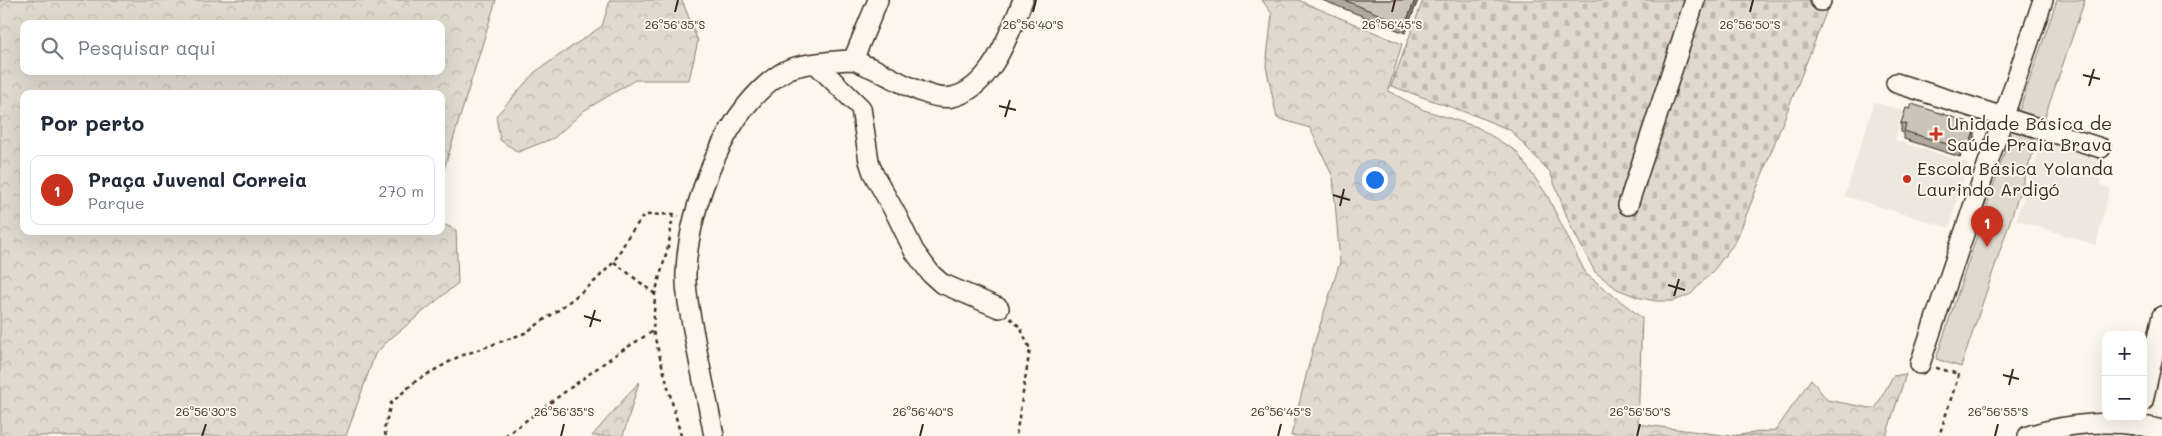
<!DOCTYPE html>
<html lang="pt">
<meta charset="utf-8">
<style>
:root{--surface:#fff;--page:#f6f6f7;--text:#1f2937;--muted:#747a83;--line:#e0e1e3;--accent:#c8321e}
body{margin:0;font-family:Mali,sans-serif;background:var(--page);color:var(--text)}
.controls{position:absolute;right:15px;bottom:15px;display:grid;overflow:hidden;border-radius:10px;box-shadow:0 5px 20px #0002}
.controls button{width:45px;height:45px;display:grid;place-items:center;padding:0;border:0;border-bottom:1px solid var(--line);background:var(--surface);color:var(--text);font:25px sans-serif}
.you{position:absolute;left:1374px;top:179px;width:18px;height:18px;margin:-12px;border:4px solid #fff;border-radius:50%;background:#1a73e8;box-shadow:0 0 0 8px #1a73e833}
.badge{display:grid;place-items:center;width:32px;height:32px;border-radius:50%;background:var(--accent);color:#fff;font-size:16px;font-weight:700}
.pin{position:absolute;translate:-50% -41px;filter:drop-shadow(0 1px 2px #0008)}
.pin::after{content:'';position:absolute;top:26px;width:18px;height:15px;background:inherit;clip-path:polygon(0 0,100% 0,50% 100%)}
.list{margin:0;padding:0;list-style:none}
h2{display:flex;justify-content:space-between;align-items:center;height:65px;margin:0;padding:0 20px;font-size:21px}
h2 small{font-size:16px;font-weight:400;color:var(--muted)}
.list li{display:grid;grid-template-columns:32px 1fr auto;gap:15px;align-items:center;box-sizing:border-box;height:70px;margin:0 10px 10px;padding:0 10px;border:1px solid var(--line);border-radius:10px}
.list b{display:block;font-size:19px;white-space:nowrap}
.list p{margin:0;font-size:16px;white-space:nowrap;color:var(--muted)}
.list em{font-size:16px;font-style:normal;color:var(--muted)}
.icon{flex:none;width:28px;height:28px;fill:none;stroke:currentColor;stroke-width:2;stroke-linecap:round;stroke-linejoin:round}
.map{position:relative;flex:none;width:2162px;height:436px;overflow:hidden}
.search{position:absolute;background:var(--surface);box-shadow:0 5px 20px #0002;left:20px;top:20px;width:425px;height:55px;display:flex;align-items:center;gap:12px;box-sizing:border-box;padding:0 18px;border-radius:10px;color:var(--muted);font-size:19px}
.panel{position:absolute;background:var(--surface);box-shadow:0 5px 20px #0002;left:20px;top:90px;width:425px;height:145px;border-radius:10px}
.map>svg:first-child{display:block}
.built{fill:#ede8dd}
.forest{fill:url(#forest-crowns);stroke:#8d8276;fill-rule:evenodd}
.cemetery{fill:url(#cemetery-stones);stroke:#8d8276}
.green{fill:#dfd9ce;stroke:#8d8276}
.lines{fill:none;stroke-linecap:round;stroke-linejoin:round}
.minor-casing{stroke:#3b2a1e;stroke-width:22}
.path{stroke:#3b2a1e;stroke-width:2.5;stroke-dasharray:4 4;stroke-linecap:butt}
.minor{stroke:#fbf7ec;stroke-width:19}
.wall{fill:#afa99f;stroke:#3b2a1e}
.shaded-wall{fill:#8f8982;stroke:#3b2a1e}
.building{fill:#ccc4b9;stroke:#3b2a1e}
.ticks{fill:none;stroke:#3b2a1e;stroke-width:2}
.poi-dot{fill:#c8321e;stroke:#fbf7ec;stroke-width:2}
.labels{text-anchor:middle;stroke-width:4;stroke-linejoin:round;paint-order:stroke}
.poi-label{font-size:18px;fill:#3b2a1e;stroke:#fbf7ec;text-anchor:start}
.ticks-label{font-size:12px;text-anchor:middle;fill:#3b2a1e;stroke:#fbf7ec;stroke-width:4;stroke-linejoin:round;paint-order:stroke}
</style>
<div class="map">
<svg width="2162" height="436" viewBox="0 0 2162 436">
<defs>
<pattern id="forest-crowns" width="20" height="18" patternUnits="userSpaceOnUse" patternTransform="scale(1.25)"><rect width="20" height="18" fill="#dfd9ce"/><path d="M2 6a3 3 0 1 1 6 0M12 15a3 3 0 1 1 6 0" fill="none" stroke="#c0bab0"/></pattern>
<pattern id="cemetery-stones" width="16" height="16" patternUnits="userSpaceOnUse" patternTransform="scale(1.25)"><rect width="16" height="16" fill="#dfd9ce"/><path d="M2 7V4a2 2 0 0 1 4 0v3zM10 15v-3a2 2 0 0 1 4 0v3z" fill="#c0bab0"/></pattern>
</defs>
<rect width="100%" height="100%" fill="#fbf7ec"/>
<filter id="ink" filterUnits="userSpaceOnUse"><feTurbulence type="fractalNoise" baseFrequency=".02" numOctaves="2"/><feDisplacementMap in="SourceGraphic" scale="10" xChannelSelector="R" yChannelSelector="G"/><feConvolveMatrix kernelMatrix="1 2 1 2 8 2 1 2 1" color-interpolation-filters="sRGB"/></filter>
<g filter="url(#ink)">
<g class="built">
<polygon points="1874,102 1903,111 1895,140 1968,163 1949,228 1845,196"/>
<polygon points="2042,143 2098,156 2101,185 2110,188 2096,245 2016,220"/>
</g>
<g class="forest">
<path d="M0,0H496L441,179V94H24V231H441V223L456,230L458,283L390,339L375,354L346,436H0ZM24,24H441V71H24Z"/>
<polygon points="610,0 682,0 698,41 689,80 635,80 585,110 554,138 518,152 500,140 496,116 535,72 602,26"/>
<polygon points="1262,0 1298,0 1402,44 1388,91 1424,110 1477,127 1516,151 1547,195 1586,274 1642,318 1638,424 1730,436 1291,436 1314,344 1340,262 1333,177 1310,128 1277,118 1266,66 1272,14"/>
<polygon points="1906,374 1886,436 1731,436 1776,430 1811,379 1827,400 1875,409 1893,376"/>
<polygon points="639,382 623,436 592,436"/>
</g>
<polygon class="cemetery" points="1423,0 1831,0 1736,241 1713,271 1691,294 1674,301 1656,301 1637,297 1617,289 1595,272 1570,225 1550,172 1510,130 1476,116 1391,86"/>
<g class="green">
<polygon points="2057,0 2085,0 2044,119 2019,111"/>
<polygon points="2013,127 2039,135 1961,367 1936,359"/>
</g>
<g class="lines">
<defs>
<g id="minor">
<polyline points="1820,0 1821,1"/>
<polyline points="853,60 878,0"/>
<polyline points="816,64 861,108 869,161 873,173 897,216 914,251 931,274 941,283 999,308"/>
<polyline points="1896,83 2101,148"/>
<polyline points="1628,205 1695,0"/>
<polyline points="1920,364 2043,0"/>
<polyline points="2143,401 2162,316"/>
<path d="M714,436C708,404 701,372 695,340C691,317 685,295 686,272C688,207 727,102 787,70C801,63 834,61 851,60C857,60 865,66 872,68C892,77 931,102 952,97C991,89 1010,32 1023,0"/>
<path d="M2028,436C2071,422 2118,419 2162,430"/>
</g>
</defs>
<use href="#minor" class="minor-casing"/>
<g class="path">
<polyline points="673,214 669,243 655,294 653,331 681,436"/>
<polyline points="614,262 655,294"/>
<polyline points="1010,318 1020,327 1030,349 1016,436"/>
<polyline points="1936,368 1959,374 1939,436"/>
<polyline points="386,436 384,430 391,403 417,380 458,357 525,333 557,311 593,283 614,262 628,237 644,215 673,214 679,216"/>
<polyline points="505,436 615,355 653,331"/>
</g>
<use href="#minor" class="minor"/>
</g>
<g class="wall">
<polygon points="1322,0 1418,0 1405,33"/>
<polygon points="1901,123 1968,127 1975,138 1970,153 1962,151 1960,157 1904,139 1904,133 1901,132"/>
</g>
<g class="shaded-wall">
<polygon points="1415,0 1418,0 1405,33 1405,25"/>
<polygon points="1975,129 1975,138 1970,153 1970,144"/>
<polygon points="1962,142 1962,151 1960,157 1960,148"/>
</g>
<g class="building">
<polygon points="1344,0 1415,0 1405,25"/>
<polygon points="1912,104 1968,122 1967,126 1975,129 1970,144 1962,142 1960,148 1904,131 1906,124 1901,123 1906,108 1910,109"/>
</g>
</g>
<path class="ticks" d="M675,12L678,0M1033,12L1036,0M1392,12L1395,0M1750,12L1753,0M2083,75L2100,79M2089,86L2094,69M999,106L1016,110M1005,117L1010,100M1333,195L1350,200M1340,206L1344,189M1668,285L1685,290M1674,296L1679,279M584,316L601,321M590,327L595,310M2003,375L2019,379M2009,385L2013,369M202,436L206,424M561,436L564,424M920,436L923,424M1278,436L1281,424M1637,436L1640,424M1995,436L1998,424"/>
<g class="poi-dot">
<path d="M1933.5 126.5h5v5h5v5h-5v5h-5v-5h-5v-5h5z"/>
<circle cx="1907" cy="179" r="5"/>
</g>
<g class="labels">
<g class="poi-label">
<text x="1947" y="130">Unidade Básica de<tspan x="1947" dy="21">Saúde Praia Brava</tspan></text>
<text x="1917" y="175">Escola Básica Yolanda<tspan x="1917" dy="21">Laurindo Ardigó</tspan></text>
</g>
</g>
<g class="ticks-label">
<text x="675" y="29">26°56'35"S</text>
<text x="1033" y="29">26°56'40"S</text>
<text x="1392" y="29">26°56'45"S</text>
<text x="1750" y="29">26°56'50"S</text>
<text x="206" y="416">26°56'30"S</text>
<text x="564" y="416">26°56'35"S</text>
<text x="923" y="416">26°56'40"S</text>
<text x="1281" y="416">26°56'45"S</text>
<text x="1640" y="416">26°56'50"S</text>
<text x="1998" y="416">26°56'55"S</text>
</g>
</svg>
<div class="controls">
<button>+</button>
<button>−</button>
</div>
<div class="you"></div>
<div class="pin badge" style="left:1987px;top:247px">1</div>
<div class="search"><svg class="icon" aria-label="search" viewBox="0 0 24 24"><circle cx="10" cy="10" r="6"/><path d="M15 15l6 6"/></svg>Pesquisar aqui</div>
<section class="panel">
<h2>Por perto<small></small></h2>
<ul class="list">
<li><span class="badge">1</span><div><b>Praça Juvenal Correia</b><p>Parque</p></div><em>270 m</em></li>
</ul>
</section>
</div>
